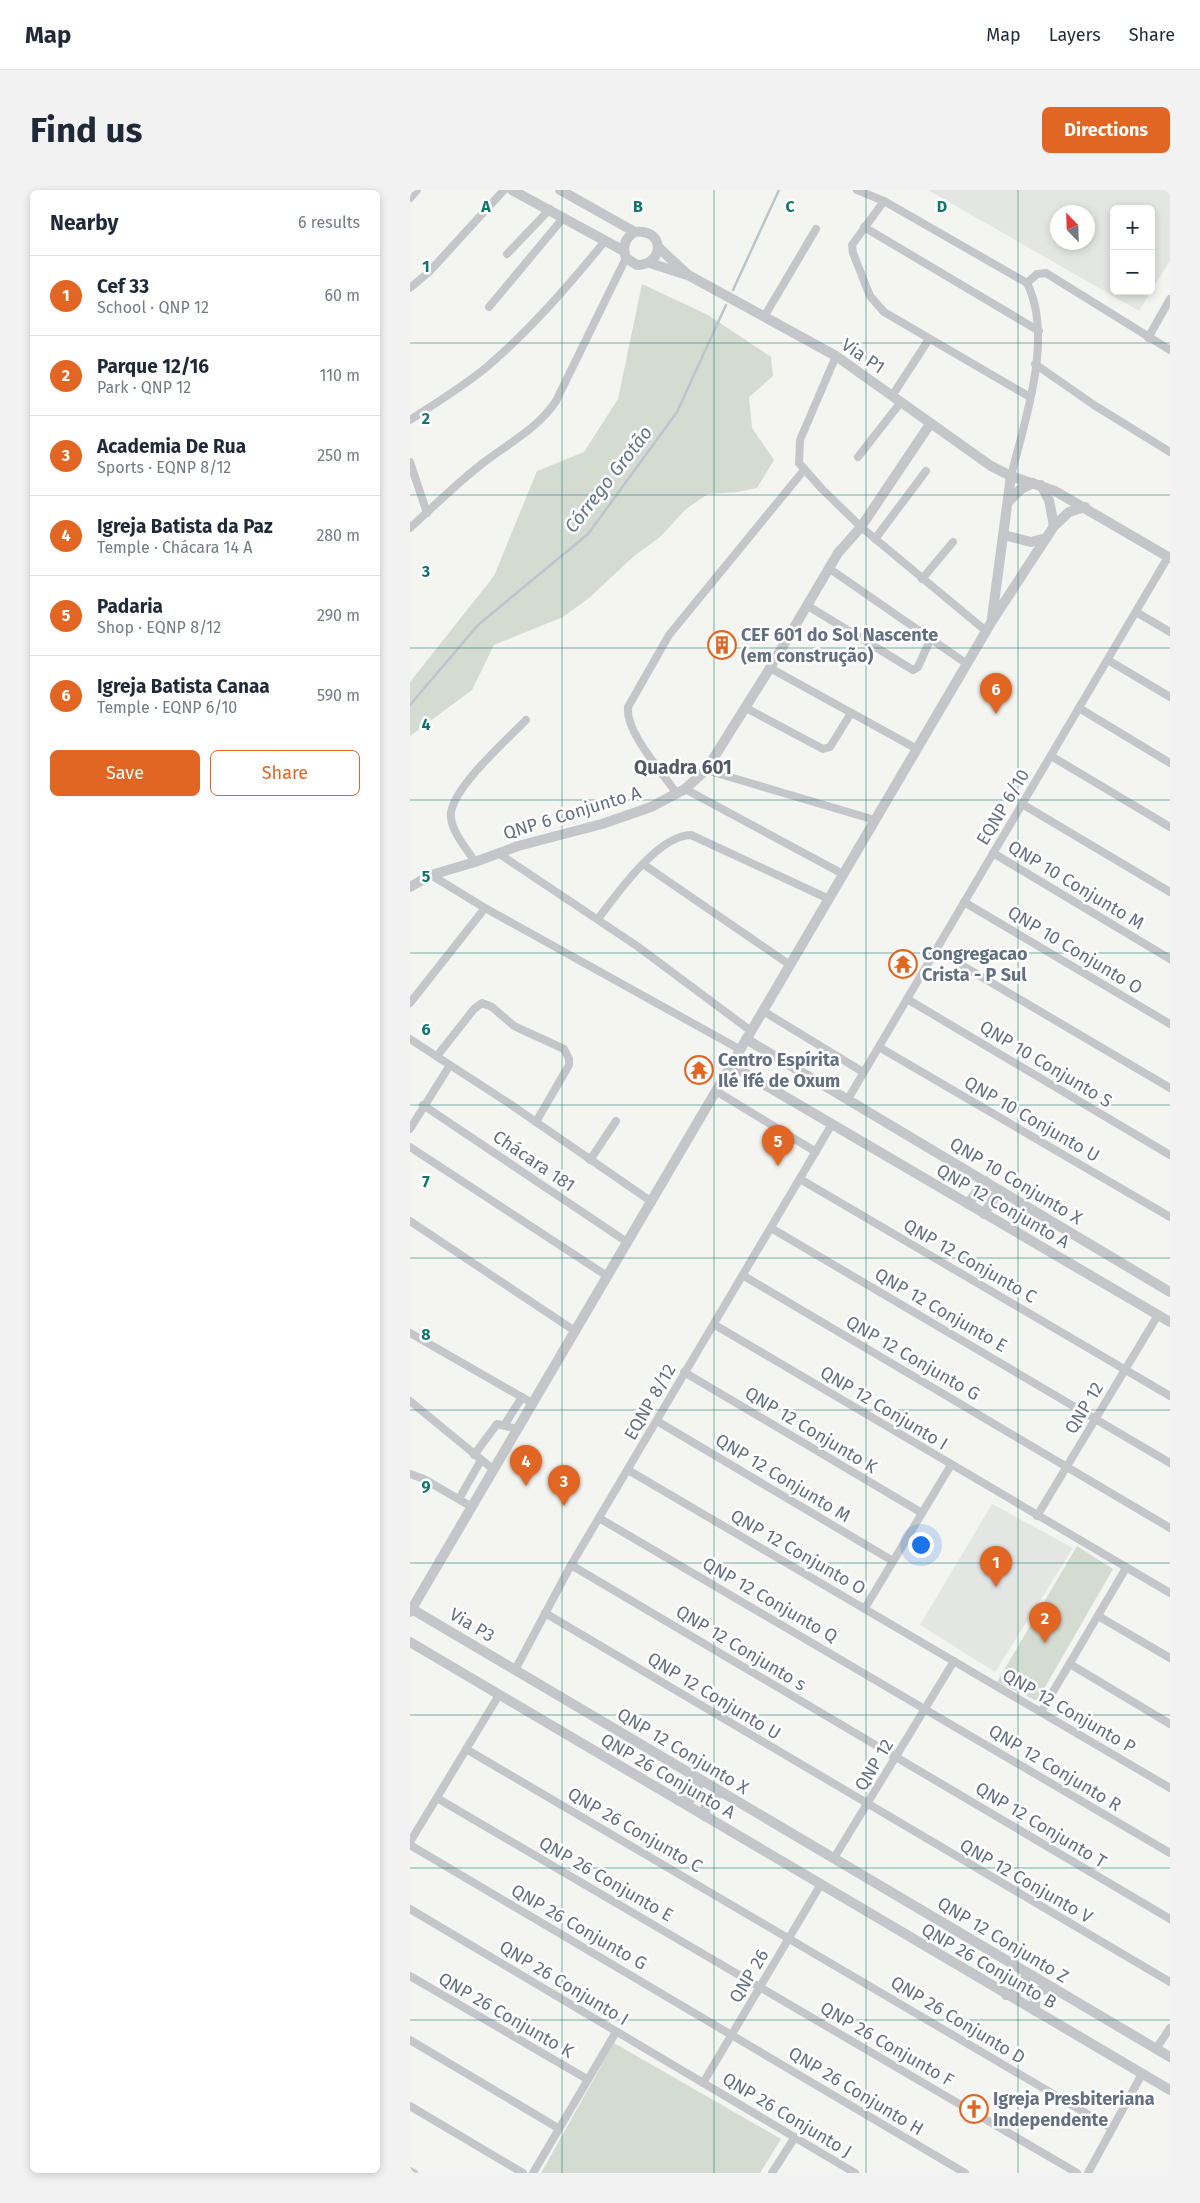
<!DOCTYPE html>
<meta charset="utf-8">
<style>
:root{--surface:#fff;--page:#f2f2f3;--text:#1f2937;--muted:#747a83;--line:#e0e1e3;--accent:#e16623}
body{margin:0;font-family:"Fira Sans",sans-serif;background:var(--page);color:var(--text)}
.controls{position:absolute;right:15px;top:15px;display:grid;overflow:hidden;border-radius:8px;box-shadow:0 2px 8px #0003}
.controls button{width:45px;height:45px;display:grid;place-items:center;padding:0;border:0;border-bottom:1px solid var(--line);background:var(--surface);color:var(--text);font:25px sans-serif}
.compass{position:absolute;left:640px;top:15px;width:45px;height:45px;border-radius:50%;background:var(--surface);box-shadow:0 2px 8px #0003;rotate:337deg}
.you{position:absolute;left:510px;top:1354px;width:18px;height:18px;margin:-12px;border:4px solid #fff;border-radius:50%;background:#1a73e8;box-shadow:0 0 0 8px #1a73e833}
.badge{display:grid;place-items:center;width:32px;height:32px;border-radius:50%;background:var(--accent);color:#fff;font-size:16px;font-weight:700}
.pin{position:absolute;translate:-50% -41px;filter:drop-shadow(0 1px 2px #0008)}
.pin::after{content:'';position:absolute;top:26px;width:18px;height:15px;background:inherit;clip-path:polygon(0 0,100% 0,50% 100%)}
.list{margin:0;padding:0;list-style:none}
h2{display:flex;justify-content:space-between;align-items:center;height:65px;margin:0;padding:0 20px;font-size:21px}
h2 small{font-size:16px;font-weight:400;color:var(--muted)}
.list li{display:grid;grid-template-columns:32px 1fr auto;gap:15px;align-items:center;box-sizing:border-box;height:80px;padding:0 20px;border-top:1px solid var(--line)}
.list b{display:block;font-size:19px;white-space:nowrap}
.list p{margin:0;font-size:16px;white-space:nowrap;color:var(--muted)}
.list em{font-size:16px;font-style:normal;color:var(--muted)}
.actions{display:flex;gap:10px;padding:15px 20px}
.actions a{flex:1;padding:11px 0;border:1px solid var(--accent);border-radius:8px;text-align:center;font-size:18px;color:var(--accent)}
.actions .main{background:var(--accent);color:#fff}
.map{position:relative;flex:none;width:760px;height:1983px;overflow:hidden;border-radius:8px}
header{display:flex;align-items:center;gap:30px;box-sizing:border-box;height:70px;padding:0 25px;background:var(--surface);border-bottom:1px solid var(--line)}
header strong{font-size:24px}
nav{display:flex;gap:28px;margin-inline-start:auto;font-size:18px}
.intro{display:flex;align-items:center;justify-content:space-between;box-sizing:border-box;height:120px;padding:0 30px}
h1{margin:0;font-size:35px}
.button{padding:12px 22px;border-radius:8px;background:var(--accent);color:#fff;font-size:18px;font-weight:700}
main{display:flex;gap:30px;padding:0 30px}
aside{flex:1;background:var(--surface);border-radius:8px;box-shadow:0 2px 8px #0003}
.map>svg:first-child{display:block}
.built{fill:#e4e6e4;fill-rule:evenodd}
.green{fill:#d4dbd1}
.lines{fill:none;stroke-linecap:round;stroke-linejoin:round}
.stream{stroke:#bcc5cc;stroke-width:2.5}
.minor{stroke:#c4c6ca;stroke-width:8}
.tertiary{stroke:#c4c6ca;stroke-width:10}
.grid{fill:none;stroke:#0f766e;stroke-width:1;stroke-opacity:0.55}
.labels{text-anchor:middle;stroke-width:5;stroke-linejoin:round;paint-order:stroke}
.street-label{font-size:18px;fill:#637081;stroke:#fff}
.poi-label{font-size:18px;font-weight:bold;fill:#637081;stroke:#fff;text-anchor:start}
.water-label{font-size:19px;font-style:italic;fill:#637885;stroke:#fff}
.neighbourhood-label{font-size:19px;font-weight:bold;fill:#515a66;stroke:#fff}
.grid-label{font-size:16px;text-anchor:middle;font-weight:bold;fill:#0f766e;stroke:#fff;stroke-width:5;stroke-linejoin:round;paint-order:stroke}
</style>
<header>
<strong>Map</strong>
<nav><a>Map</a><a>Layers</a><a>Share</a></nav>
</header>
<div class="intro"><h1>Find us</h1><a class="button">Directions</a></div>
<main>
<aside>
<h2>Nearby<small>6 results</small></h2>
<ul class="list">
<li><span class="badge">1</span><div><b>Cef 33</b><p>School · QNP 12</p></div><em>60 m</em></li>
<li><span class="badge">2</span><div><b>Parque 12/16</b><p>Park · QNP 12</p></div><em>110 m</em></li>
<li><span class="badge">3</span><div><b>Academia De Rua</b><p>Sports · EQNP 8/12</p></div><em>250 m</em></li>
<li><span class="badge">4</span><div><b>Igreja Batista da Paz</b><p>Temple · Chácara 14 A</p></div><em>280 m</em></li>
<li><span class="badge">5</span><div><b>Padaria</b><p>Shop · EQNP 8/12</p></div><em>290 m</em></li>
<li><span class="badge">6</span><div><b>Igreja Batista Canaa</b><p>Temple · EQNP 6/10</p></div><em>590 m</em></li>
</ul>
<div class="actions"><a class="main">Save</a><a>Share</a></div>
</aside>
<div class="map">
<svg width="760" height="1983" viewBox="0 0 760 1983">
<rect width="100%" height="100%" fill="#f4f4f0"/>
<g class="built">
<path d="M518,0H760V71L741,101V19H704V101H741L729,121ZM648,22H678V52H648Z"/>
<polygon points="582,1314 663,1358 585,1482 510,1435"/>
</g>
<g class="green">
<polygon points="232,94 298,125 361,167 363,186 339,207 342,238 364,270 347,298 328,302 298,304 276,319 250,347 224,366 179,408 153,427 84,455 62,500 0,546 0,492 84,386 127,281 174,262 208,209"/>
<polygon points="667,1356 703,1379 627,1511 587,1492"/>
<polygon points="204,1853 371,1949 350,1983 131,1983"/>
</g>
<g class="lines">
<g class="stream">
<polyline points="323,100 369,0"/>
<polyline points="0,515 68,435 178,344 267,222 316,115"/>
</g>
<g class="minor">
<polyline points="447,0 474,11 617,93"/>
<polyline points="0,8 7,0"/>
<polyline points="474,11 442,55 443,63 460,106 474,122 620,207"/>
<polyline points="454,37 629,141"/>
<polyline points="97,64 140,19"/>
<polyline points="617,93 627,84 636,83 760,160"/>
<polyline points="0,98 19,82 94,0"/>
<polyline points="79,117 154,27"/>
<polyline points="354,127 406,39"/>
<polyline points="738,148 760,109"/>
<polyline points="426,166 390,250 389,273 412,299 451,337 576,441"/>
<polyline points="625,174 684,215 760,262"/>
<polyline points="482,206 519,149"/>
<path d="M0,230C26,213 54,196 78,176C122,138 159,95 195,51"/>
<polyline points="448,267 491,212"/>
<polyline points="0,272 17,323"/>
<path d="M601,286C615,230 644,147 617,93"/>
<path d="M0,338C22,318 44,296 68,277C95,255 127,240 146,211L216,68"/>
<polyline points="465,349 516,281"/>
<polyline points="420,379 557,474"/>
<polyline points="512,389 543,352"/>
<polyline points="398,416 503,480 508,477 521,448"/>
<polyline points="726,422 760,442"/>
<polyline points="698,470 760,507"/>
<polyline points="360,478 507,559"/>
<polyline points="336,518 413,559 420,557 441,523"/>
<polyline points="669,518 760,573"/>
<polyline points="641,566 760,637"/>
<polyline points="296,580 465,630"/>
<polyline points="275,599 433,684"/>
<path d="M267,604C253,583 215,542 218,517L259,445L394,280"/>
<polyline points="612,614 760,702"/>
<polyline points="88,663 227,756 341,841"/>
<polyline points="583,663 760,769"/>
<path d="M65,672C57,659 43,644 41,628C37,602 97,550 116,530"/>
<polyline points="233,674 380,775"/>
<polyline points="21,685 75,718 331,860"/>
<polyline points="554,712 760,834"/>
<path d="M188,729C206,705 248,645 281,645L419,709"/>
<polyline points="526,760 760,898"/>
<polyline points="497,809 760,965"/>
<polyline points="0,813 75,718"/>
<polyline points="353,821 453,882"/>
<polyline points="0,849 100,914 242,1012"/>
<polyline points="469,857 760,1027"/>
<polyline points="27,866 64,819 72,813 82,817 104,836 154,859 159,869 159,875 126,932"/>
<polyline points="306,901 406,962"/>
<polyline points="438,909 758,367"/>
<polyline points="13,915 217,1052"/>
<polyline points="0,939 40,875"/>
<polyline points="0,957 197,1086"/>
<polyline points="180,970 206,931"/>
<polyline points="390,989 760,1206"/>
<polyline points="0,1031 165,1141"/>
<polyline points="361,1038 760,1273"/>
<polyline points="334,1086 760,1338"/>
<polyline points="305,1135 760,1403"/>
<polyline points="0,1143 122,1213"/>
<polyline points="274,1182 512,1323"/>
<polyline points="0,1211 84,1280"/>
<polyline points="247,1231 483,1371"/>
<polyline points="95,1234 112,1207"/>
<polyline points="64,1265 87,1234 107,1239"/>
<polyline points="218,1280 760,1598"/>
<polyline points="0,1284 14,1289 62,1317"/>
<polyline points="49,1309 71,1270"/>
<polyline points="627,1326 748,1125"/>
<polyline points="189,1328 760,1663"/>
<polyline points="161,1375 760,1729"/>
<polyline points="455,1418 541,1275"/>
<polyline points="135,1423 760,1792"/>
<polyline points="688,1426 760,1468"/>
<polyline points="660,1474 760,1534"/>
<polyline points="105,1480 161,1375 422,934"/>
<polyline points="631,1522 716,1378"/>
<polyline points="56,1559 701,1938"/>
<polyline points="27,1608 667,1983"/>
<polyline points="0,1652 89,1505"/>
<polyline points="0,1655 555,1983"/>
<polyline points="424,1668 544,1471"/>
<polyline points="0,1719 445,1983"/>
<polyline points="0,1786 177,1889"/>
<polyline points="0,1850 148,1938"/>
<polyline points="746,1859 760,1838"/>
<polyline points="293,1893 411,1694"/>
<polyline points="0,1916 113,1983"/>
<polyline points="0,1981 4,1983"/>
<polyline points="123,1983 206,1842"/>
<polyline points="362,1983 385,1947"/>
<polyline points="678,1983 732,1884"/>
</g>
<g class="tertiary">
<polyline points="102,0 214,61"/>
<path d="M150,0L225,42C255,38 255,75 227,75L216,68C212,56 215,48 225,42"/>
<polyline points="248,57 277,84"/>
<polyline points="240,73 280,86 426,166 581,276 601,286 645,301 760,368"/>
<polyline points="631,295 639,310 644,336"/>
<polyline points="599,311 611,299 623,293"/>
<polyline points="594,345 621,352 636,348"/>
<polyline points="582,428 601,286"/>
<polyline points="0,697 21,685 65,672 108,656 192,634 241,617 275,599 296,580 360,478 428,363 451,337 520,234"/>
<polyline points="336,849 760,1102"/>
<polyline points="321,875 760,1132"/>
<polyline points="558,1014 575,991"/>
<polyline points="574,1024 589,1000"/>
<polyline points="2,1419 760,1867"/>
<polyline points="0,1422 582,431 644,336 659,322 675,317"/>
<polyline points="0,1452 760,1900"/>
<path d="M269,1611C285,1611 292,1602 285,1587"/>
<path d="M296,1627C293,1614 298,1606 311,1603"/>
<path d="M596,1805C611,1802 616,1798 616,1782"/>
<polyline points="625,1821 625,1805 631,1800 643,1798"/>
</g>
</g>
<path class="grid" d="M152,0V1983M304,0V1983M456,0V1983M608,0V1983M0,153H760M0,305H760M0,458H760M0,610H760M0,763H760M0,915H760M0,1068H760M0,1220H760M0,1373H760M0,1525H760M0,1678H760M0,1830H760"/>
<defs>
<symbol id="building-ring" viewBox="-11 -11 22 22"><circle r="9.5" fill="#fff" stroke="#e16623" stroke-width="1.5"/><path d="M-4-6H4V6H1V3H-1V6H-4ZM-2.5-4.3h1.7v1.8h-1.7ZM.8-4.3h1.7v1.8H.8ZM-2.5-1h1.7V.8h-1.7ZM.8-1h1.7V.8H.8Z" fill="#e16623"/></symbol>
<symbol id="temple-ring" viewBox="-11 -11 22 22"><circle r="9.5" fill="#fff" stroke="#e16623" stroke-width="1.5"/><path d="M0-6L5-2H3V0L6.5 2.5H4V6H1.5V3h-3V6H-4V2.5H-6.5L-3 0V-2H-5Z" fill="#e16623"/></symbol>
<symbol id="church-ring" viewBox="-11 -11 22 22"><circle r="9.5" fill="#fff" stroke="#e16623" stroke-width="1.5"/><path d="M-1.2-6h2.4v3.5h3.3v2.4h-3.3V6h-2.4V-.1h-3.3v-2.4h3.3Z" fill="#e16623"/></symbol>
</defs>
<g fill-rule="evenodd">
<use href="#building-ring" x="296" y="439" width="32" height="32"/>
<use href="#temple-ring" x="477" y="758" width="32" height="32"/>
<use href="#temple-ring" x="273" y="864" width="32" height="32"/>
<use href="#church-ring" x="548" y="1903" width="32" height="32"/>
</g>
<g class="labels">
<g class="street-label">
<text transform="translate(453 166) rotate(34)" y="6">Via P1</text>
<text transform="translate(593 617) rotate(-59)" y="6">EQNP 6/10</text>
<text transform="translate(162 623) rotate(-17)" y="6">QNP 6 Conjunto A</text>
<text transform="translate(666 695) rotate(31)" y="6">QNP 10 Conjunto M</text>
<text transform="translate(665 760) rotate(31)" y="6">QNP 10 Conjunto O</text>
<text transform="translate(636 874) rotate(31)" y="6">QNP 10 Conjunto S</text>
<text transform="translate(622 929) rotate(30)" y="6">QNP 10 Conjunto U</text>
<text transform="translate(124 971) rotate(34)" y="6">Chácara 181</text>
<text transform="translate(606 991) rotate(31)" y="6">QNP 10 Conjunto X</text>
<text transform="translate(593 1016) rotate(30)" y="6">QNP 12 Conjunto A</text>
<text transform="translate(560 1071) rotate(30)" y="6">QNP 12 Conjunto C</text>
<text transform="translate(531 1120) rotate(30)" y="6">QNP 12 Conjunto E</text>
<text transform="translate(503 1168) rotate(30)" y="6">QNP 12 Conjunto G</text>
<text transform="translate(240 1212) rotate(-60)" y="6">EQNP 8/12</text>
<text transform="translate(474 1218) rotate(31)" y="6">QNP 12 Conjunto I</text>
<text transform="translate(674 1218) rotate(-59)" y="6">QNP 12</text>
<text transform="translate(401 1240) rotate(31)" y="6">QNP 12 Conjunto K</text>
<text transform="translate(373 1288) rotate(31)" y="6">QNP 12 Conjunto M</text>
<text transform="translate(388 1362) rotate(30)" y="6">QNP 12 Conjunto O</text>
<text transform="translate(360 1410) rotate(30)" y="6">QNP 12 Conjunto Q</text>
<text transform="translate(62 1435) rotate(30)" y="6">Via P3</text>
<text transform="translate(331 1458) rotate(31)" y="6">QNP 12 Conjunto s</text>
<text transform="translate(304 1506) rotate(31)" y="6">QNP 12 Conjunto U</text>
<text transform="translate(659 1521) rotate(30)" y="6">QNP 12 Conjunto P</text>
<text transform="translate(273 1561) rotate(31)" y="6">QNP 12 Conjunto X</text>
<text transform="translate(464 1575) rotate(-59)" y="6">QNP 12</text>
<text transform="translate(645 1578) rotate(31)" y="6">QNP 12 Conjunto R</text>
<text transform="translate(258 1586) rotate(30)" y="6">QNP 26 Conjunto A</text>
<text transform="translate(631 1635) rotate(31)" y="6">QNP 12 Conjunto T</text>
<text transform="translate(225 1640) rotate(30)" y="6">QNP 26 Conjunto C</text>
<text transform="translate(196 1689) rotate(30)" y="6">QNP 26 Conjunto E</text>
<text transform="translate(616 1691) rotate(30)" y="6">QNP 12 Conjunto V</text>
<text transform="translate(169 1737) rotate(30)" y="6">QNP 26 Conjunto G</text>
<text transform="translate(593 1750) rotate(31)" y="6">QNP 12 Conjunto Z</text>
<text transform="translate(579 1776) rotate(30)" y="6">QNP 26 Conjunto B</text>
<text transform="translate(339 1786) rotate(-59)" y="6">QNP 26</text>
<text transform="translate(154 1793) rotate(31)" y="6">QNP 26 Conjunto I</text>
<text transform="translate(96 1825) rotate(30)" y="6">QNP 26 Conjunto K</text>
<text transform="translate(548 1830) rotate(31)" y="6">QNP 26 Conjunto D</text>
<text transform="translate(477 1854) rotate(30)" y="6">QNP 26 Conjunto F</text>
<text transform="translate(446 1901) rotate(31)" y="6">QNP 26 Conjunto H</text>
<text transform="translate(377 1925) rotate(31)" y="6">QNP 26 Conjunto J</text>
</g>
<g class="poi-label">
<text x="331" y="451">CEF 601 do Sol Nascente<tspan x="331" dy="21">(em construção)</tspan></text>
<text x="512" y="770">Congregacao<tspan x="512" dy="21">Crista - P Sul</tspan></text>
<text x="308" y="876">Centro Espírita<tspan x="308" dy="21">Ilé Ifé de Oxum</tspan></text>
<text x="583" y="1915">Igreja Presbiteriana<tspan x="583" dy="21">Independente</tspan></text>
</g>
<g class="water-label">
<text transform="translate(198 289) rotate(-52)" y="7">Córrego Grotão</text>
</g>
<g class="neighbourhood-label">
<text x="273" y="584">Quadra 601</text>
</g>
</g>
<g class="grid-label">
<text x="76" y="22">A</text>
<text x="228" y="22">B</text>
<text x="380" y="22">C</text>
<text x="532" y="22">D</text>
<text x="16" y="82">1</text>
<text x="16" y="234">2</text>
<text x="16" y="387">3</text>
<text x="16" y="540">4</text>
<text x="16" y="692">5</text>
<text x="16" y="845">6</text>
<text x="16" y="997">7</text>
<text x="16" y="1150">8</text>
<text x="16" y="1302">9</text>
</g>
</svg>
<div class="controls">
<button>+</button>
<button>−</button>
</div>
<svg class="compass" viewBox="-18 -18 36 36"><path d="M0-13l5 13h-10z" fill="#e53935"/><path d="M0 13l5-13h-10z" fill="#747a83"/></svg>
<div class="you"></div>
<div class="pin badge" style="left:586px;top:1397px">1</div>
<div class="pin badge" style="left:635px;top:1453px">2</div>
<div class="pin badge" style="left:154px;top:1316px">3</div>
<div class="pin badge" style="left:116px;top:1296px">4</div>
<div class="pin badge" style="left:368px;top:976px">5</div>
<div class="pin badge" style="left:586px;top:524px">6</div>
</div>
</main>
